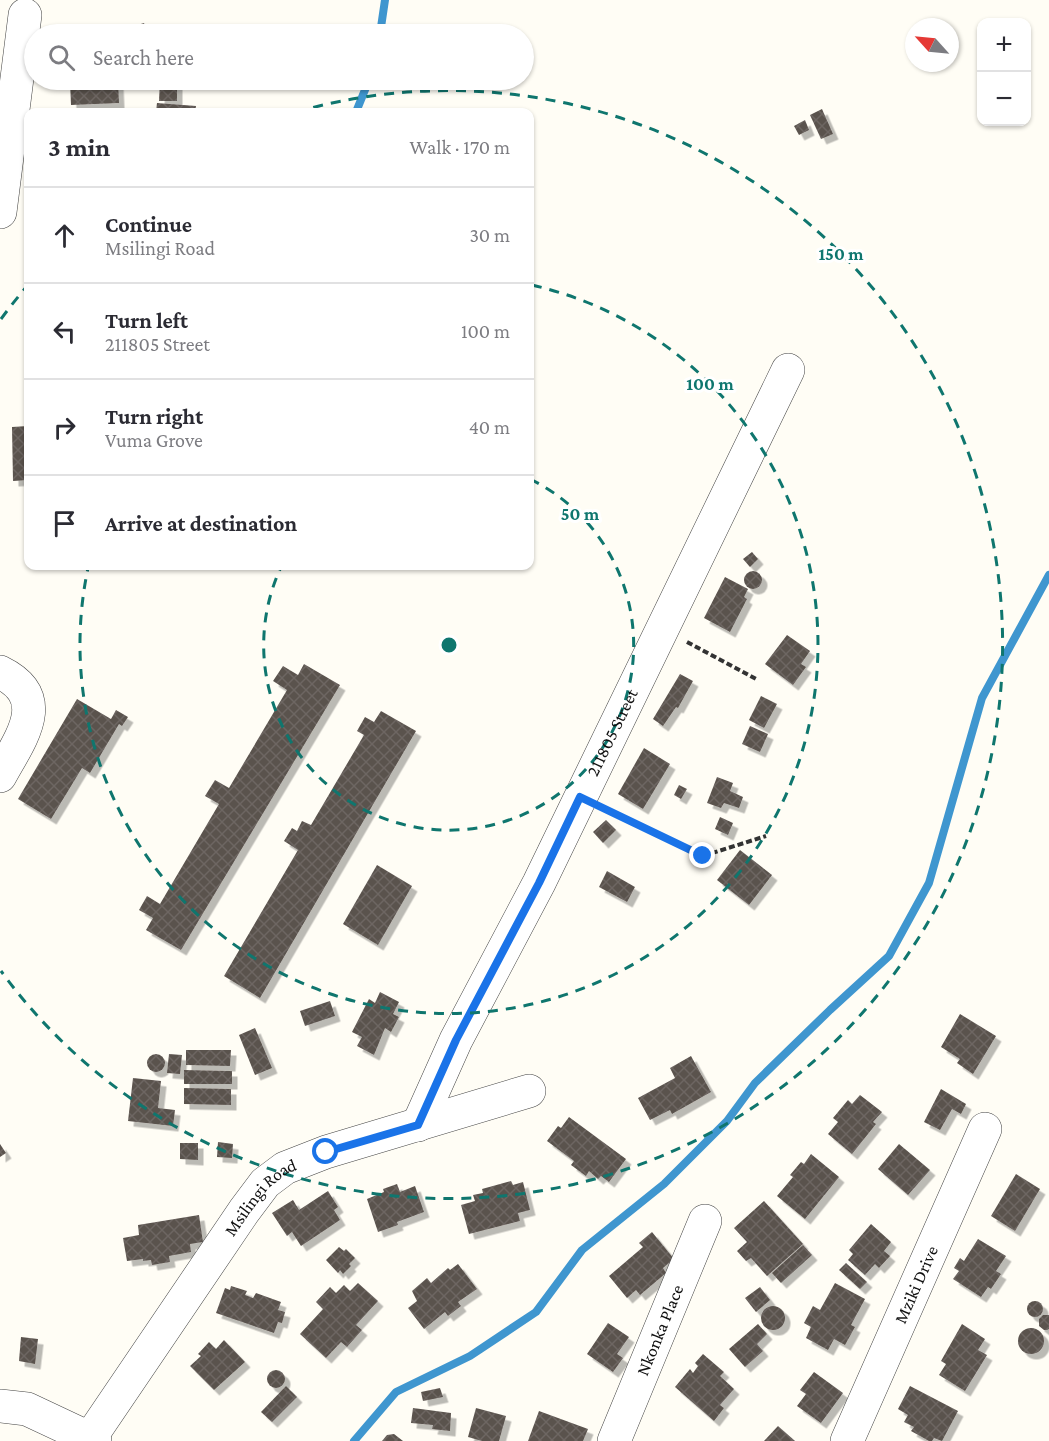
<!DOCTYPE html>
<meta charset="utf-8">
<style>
:root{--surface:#fff;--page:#f7f7f7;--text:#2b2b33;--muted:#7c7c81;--line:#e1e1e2}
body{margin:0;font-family:"Crimson Pro",serif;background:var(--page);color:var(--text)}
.controls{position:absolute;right:18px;top:18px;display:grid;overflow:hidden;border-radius:12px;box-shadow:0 2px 4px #0004}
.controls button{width:54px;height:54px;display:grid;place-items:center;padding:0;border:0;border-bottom:2px solid var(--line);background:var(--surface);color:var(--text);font:30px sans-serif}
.compass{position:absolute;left:905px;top:18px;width:54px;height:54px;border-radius:50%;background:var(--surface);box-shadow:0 2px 4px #0004;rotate:297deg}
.stop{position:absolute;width:18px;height:18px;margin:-14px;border:4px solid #1a73e8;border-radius:50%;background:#fff}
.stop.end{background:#1a73e8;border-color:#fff;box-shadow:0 2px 6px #0008}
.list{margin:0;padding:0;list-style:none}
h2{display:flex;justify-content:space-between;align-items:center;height:78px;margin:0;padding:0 24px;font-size:26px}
h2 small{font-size:20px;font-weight:400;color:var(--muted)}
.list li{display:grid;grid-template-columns:39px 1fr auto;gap:18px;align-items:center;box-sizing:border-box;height:96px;padding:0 24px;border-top:2px solid var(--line)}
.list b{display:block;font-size:22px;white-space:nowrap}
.list p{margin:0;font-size:20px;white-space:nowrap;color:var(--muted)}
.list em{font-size:20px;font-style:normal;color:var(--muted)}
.icon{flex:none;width:33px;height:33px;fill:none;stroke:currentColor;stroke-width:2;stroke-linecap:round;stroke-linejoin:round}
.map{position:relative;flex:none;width:1049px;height:1441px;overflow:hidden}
.search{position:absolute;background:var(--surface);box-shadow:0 2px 4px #0004;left:24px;top:24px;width:510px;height:66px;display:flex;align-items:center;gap:15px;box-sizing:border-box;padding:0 21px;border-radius:33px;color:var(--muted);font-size:22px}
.panel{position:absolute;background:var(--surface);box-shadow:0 2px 4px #0004;left:24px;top:108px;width:510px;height:462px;border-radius:12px}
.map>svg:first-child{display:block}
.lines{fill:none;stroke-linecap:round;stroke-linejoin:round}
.stream{stroke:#3f96cf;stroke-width:8}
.building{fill:url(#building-cross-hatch);filter:url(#shadow)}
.minor-casing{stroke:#444;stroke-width:34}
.path{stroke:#333;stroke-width:4;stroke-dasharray:6 3;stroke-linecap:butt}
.minor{stroke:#fff;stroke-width:33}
.route{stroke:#1a73e8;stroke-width:8}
.ring{fill:none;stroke:#0f766e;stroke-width:3;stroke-dasharray:10 8}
.labels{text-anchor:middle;stroke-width:6;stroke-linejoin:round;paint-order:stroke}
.street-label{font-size:18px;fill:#111;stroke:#fff}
.centre{fill:#0f766e;stroke:#fff;stroke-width:3}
.ring-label{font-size:18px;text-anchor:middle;font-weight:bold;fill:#0f766e;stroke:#fff;stroke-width:6;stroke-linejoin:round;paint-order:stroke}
</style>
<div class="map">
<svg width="1049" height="1441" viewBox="0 0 1049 1441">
<defs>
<pattern id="building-cross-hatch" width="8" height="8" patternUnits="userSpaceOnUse" patternTransform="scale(1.5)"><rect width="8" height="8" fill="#5a524d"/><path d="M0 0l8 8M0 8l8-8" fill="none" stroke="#6d6662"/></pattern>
<filter id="shadow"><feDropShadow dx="5.5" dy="5.5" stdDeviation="0" flood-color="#0004"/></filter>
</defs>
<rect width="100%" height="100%" fill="#fffdf5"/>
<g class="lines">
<g class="stream">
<polyline points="380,34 385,0"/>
<polyline points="356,112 369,80"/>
<polyline points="354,1441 396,1392 470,1356 536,1312 582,1250 664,1184 727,1121 755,1083 830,1010 889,956 929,883 982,698 1049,575"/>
</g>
</g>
<g class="building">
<polygon points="144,23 148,34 123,34 122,30"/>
<polygon points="84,80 118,80 119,103 71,105 70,82 84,81"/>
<polygon points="160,80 177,80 177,101 159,101"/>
<polygon points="157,103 196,106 195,112 156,112"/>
<polygon points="822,109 833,134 821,139 810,115"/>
<polygon points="805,120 809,130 799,135 794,126"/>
<polygon points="28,426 28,480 13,481 12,427"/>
<polygon points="752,552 758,559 750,567 743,559"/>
<circle cx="753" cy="580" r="9"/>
<polygon points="725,577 748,589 744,597 747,599 730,632 704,618"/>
<polygon points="787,635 810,651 801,664 806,667 793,685 765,664"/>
<polygon points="304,664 340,685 181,950 146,930 153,918 139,910 147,896 160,904 219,804 205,796 215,780 229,788 287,690 273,681 283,666 298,675"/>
<polygon points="680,674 693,681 678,708 676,707 663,726 653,719"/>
<polygon points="761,696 777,704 764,728 749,720"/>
<polygon points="77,699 111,719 116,710 128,717 122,726 119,724 90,773 82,768 51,819 18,799"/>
<polygon points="381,711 416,731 260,998 224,976 298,850 284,841 292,828 297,831 302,821 311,825 364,735 357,731 365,717 374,722"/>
<polygon points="750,726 768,734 760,752 742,744"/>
<polygon points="644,748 670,764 643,809 618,794"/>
<polygon points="717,777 733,783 730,791 743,797 739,808 724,803 721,808 707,803"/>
<polygon points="679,785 687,789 681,799 674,795"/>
<polygon points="720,817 733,823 728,835 715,829"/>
<polygon points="606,820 616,830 603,843 593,832"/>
<polygon points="740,850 772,875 749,905 717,880"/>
<polygon points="377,865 412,886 378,945 343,924"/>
<polygon points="607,871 635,887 627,902 599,887"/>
<polygon points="380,992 399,1002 393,1014 399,1017 391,1032 385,1028 374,1055 357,1046 362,1037 352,1032 369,999 375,1003"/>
<polygon points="330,1001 335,1016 305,1026 300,1011"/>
<polygon points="960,1014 996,1036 973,1074 957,1063 960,1059 941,1047"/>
<polygon points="255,1028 272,1068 255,1075 239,1035"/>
<polygon points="186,1050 231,1050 230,1066 186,1065"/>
<circle cx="156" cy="1063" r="9"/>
<polygon points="169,1054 182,1055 180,1074 167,1073"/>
<polygon points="691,1056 711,1092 672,1114 670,1110 650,1120 638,1098 675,1078 670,1068"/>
<polygon points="184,1070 232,1071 232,1084 184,1084"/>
<polygon points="133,1078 161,1081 158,1108 175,1110 173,1126 128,1121"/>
<polygon points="184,1088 231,1089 231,1105 184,1104"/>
<polygon points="941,1089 966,1104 961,1114 952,1109 940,1130 924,1122"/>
<polygon points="860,1095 882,1112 873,1122 876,1124 852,1154 828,1134 838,1122 833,1118 848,1100 852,1104"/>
<polygon points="569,1117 626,1159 609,1182 601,1176 598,1179 589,1171 586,1176 571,1165 574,1161 547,1141 558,1126 561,1128"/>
<polygon points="218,1142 233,1144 232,1158 217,1157"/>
<polygon points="180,1143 198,1143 198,1160 180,1159"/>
<polygon points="0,1144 6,1153 0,1157"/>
<polygon points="899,1144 930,1170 908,1195 878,1169"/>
<polygon points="811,1154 839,1177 805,1219 777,1196 793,1177 790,1175 801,1162 804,1164"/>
<polygon points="1016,1174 1040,1189 1015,1231 991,1216"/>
<polygon points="511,1181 513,1185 523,1182 530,1210 518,1213 520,1221 469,1234 461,1205 475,1201 473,1195 483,1193 482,1189"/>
<polygon points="397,1184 400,1192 415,1186 424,1212 397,1222 398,1225 378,1232 367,1199 384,1192 383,1189"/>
<polygon points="328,1191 338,1207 334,1210 340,1220 301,1246 292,1232 287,1236 272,1213 293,1200 299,1210"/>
<polygon points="764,1201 803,1244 767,1276 751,1258 746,1261 737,1251 747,1242 734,1228"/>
<polygon points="199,1215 203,1242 190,1244 191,1252 169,1256 170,1262 152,1265 151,1260 143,1261 143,1259 127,1261 123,1238 139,1235 138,1225"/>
<polygon points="871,1224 891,1242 884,1251 890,1256 879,1268 875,1264 865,1275 848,1260 853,1254 849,1250"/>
<polygon points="652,1232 674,1259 663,1268 666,1273 640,1295 636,1290 627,1298 609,1276 643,1247 639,1243"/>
<polygon points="978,1239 1006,1256 996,1271 1001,1274 991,1289 988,1287 981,1297 953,1279 959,1271 954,1268 960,1258 964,1261"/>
<polygon points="803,1245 812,1255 781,1283 772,1273"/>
<polygon points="339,1247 344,1251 346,1249 355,1258 349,1264 351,1266 343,1274 340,1270 338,1273 326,1260"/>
<polygon points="846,1263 867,1282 860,1289 839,1270"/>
<polygon points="458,1264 477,1289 458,1302 461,1306 448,1316 445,1312 424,1329 408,1308 417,1301 412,1291 427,1278 431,1283 448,1268 450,1270"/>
<polygon points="358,1283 378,1301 356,1325 362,1330 347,1347 341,1342 326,1358 300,1334 323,1309 316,1302 330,1287 336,1293 344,1285 350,1291"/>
<polygon points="835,1283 865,1299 851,1325 855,1327 845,1345 834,1339 828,1350 806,1338 811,1327 804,1323 813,1306 820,1310"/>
<polygon points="231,1286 247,1291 245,1295 253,1298 256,1293 281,1302 278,1310 285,1312 282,1323 278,1322 274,1333 216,1313 225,1288 230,1290"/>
<polygon points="760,1287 770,1300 756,1312 745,1298"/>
<circle cx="1035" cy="1309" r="8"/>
<circle cx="773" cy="1318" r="12"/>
<polygon points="1043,1315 1049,1315 1049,1329 1047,1330 1044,1330 1039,1326 1039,1319"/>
<polygon points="608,1323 629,1337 617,1354 623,1358 613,1372 587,1354"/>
<polygon points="758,1324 767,1334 757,1344 763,1351 745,1367 729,1349"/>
<polygon points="962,1324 985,1339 978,1350 987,1355 965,1391 939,1375 946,1364 941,1361"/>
<circle cx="1031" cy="1341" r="13"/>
<polygon points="21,1337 38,1339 35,1364 19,1361"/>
<polygon points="224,1340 245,1362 214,1390 190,1366 201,1356 198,1354 209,1342 216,1349"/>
<polygon points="703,1354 724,1372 720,1376 734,1389 720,1405 724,1408 714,1421 675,1387 690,1369 693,1373 698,1366 695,1363"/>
<circle cx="276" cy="1379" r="9"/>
<polygon points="814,1372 843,1393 821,1423 797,1406 806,1394 800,1390"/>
<polygon points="286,1386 297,1397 272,1422 261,1412"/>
<polygon points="910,1386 958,1411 942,1441 934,1438 932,1441 929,1441 911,1431 914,1427 904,1422 908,1415 898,1409"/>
<polygon points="440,1388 443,1397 423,1401 421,1392"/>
<polygon points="413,1408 451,1413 450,1431 432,1429 433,1425 411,1423"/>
<polygon points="476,1408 506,1416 499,1441 482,1441 468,1437"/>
<polygon points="539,1411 588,1429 583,1441 528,1441"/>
<polygon points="778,1426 795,1441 764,1441"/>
<polygon points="394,1434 403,1441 382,1441 387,1435"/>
</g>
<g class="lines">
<defs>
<g id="minor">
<polyline points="0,212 25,15"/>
<path d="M0,672C53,698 20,739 0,776"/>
<path id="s1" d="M418,1125L456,1040L539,883L788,370"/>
<polyline points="0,1406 27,1409 95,1441"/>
<path id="s2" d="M90,1438L244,1211L265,1183L285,1168L326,1152L529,1091"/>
<path id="s3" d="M614,1441L705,1221"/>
<path id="s4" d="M847,1441L985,1129"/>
</g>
</defs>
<use href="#minor" class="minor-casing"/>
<g class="path">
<polyline points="687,642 756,679"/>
<polyline points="606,809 703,856 766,836"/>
</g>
<use href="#minor" class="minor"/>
</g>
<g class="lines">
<polyline class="route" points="326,1152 418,1125 456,1040 539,883 580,797 703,856"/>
</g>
<g class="ring">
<path d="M530 479A185 185 0 1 1 281 567"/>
<path d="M532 285A369 369 0 1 1 88 568"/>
<path d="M1 319A554 554 0 0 1 28 285M296 112A554 554 0 1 1 1 971"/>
</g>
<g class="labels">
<g class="street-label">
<text dy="6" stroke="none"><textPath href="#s1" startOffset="438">211805 Street</textPath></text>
<text dy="6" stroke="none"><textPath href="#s2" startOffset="296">Msilingi Road</textPath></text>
<text dy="6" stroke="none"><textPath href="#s4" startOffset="171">Mziki Drive</textPath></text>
<text dy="6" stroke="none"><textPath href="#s3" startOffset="120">Nkonka Place</textPath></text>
</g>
</g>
<circle cx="449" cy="645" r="9" class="centre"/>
<g class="ring-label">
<text x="841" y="260">150 m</text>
<text x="710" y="390">100 m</text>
<text x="580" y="520">50 m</text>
</g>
</svg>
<div class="controls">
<button>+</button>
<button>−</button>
</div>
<svg class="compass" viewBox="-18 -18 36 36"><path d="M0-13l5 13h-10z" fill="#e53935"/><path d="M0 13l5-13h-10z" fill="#7c7c81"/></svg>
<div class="stop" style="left:326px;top:1152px"></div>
<div class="stop end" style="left:703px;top:856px"></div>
<div class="search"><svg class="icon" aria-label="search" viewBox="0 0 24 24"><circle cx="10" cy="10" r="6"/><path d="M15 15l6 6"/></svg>Search here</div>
<section class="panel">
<h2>3 min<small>Walk · 170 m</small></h2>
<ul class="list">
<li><svg class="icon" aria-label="ahead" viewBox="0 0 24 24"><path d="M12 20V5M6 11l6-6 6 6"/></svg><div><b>Continue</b><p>Msilingi Road</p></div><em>30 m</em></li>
<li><svg class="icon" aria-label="left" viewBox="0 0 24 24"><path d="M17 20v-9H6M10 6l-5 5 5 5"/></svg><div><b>Turn left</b><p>211805 Street</p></div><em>100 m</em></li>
<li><svg class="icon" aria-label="right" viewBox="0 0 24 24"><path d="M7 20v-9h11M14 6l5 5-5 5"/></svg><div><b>Turn right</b><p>Vuma Grove</p></div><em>40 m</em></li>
<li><svg class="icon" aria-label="arrive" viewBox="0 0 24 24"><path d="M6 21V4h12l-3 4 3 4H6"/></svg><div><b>Arrive at destination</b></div></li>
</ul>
</section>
</div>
